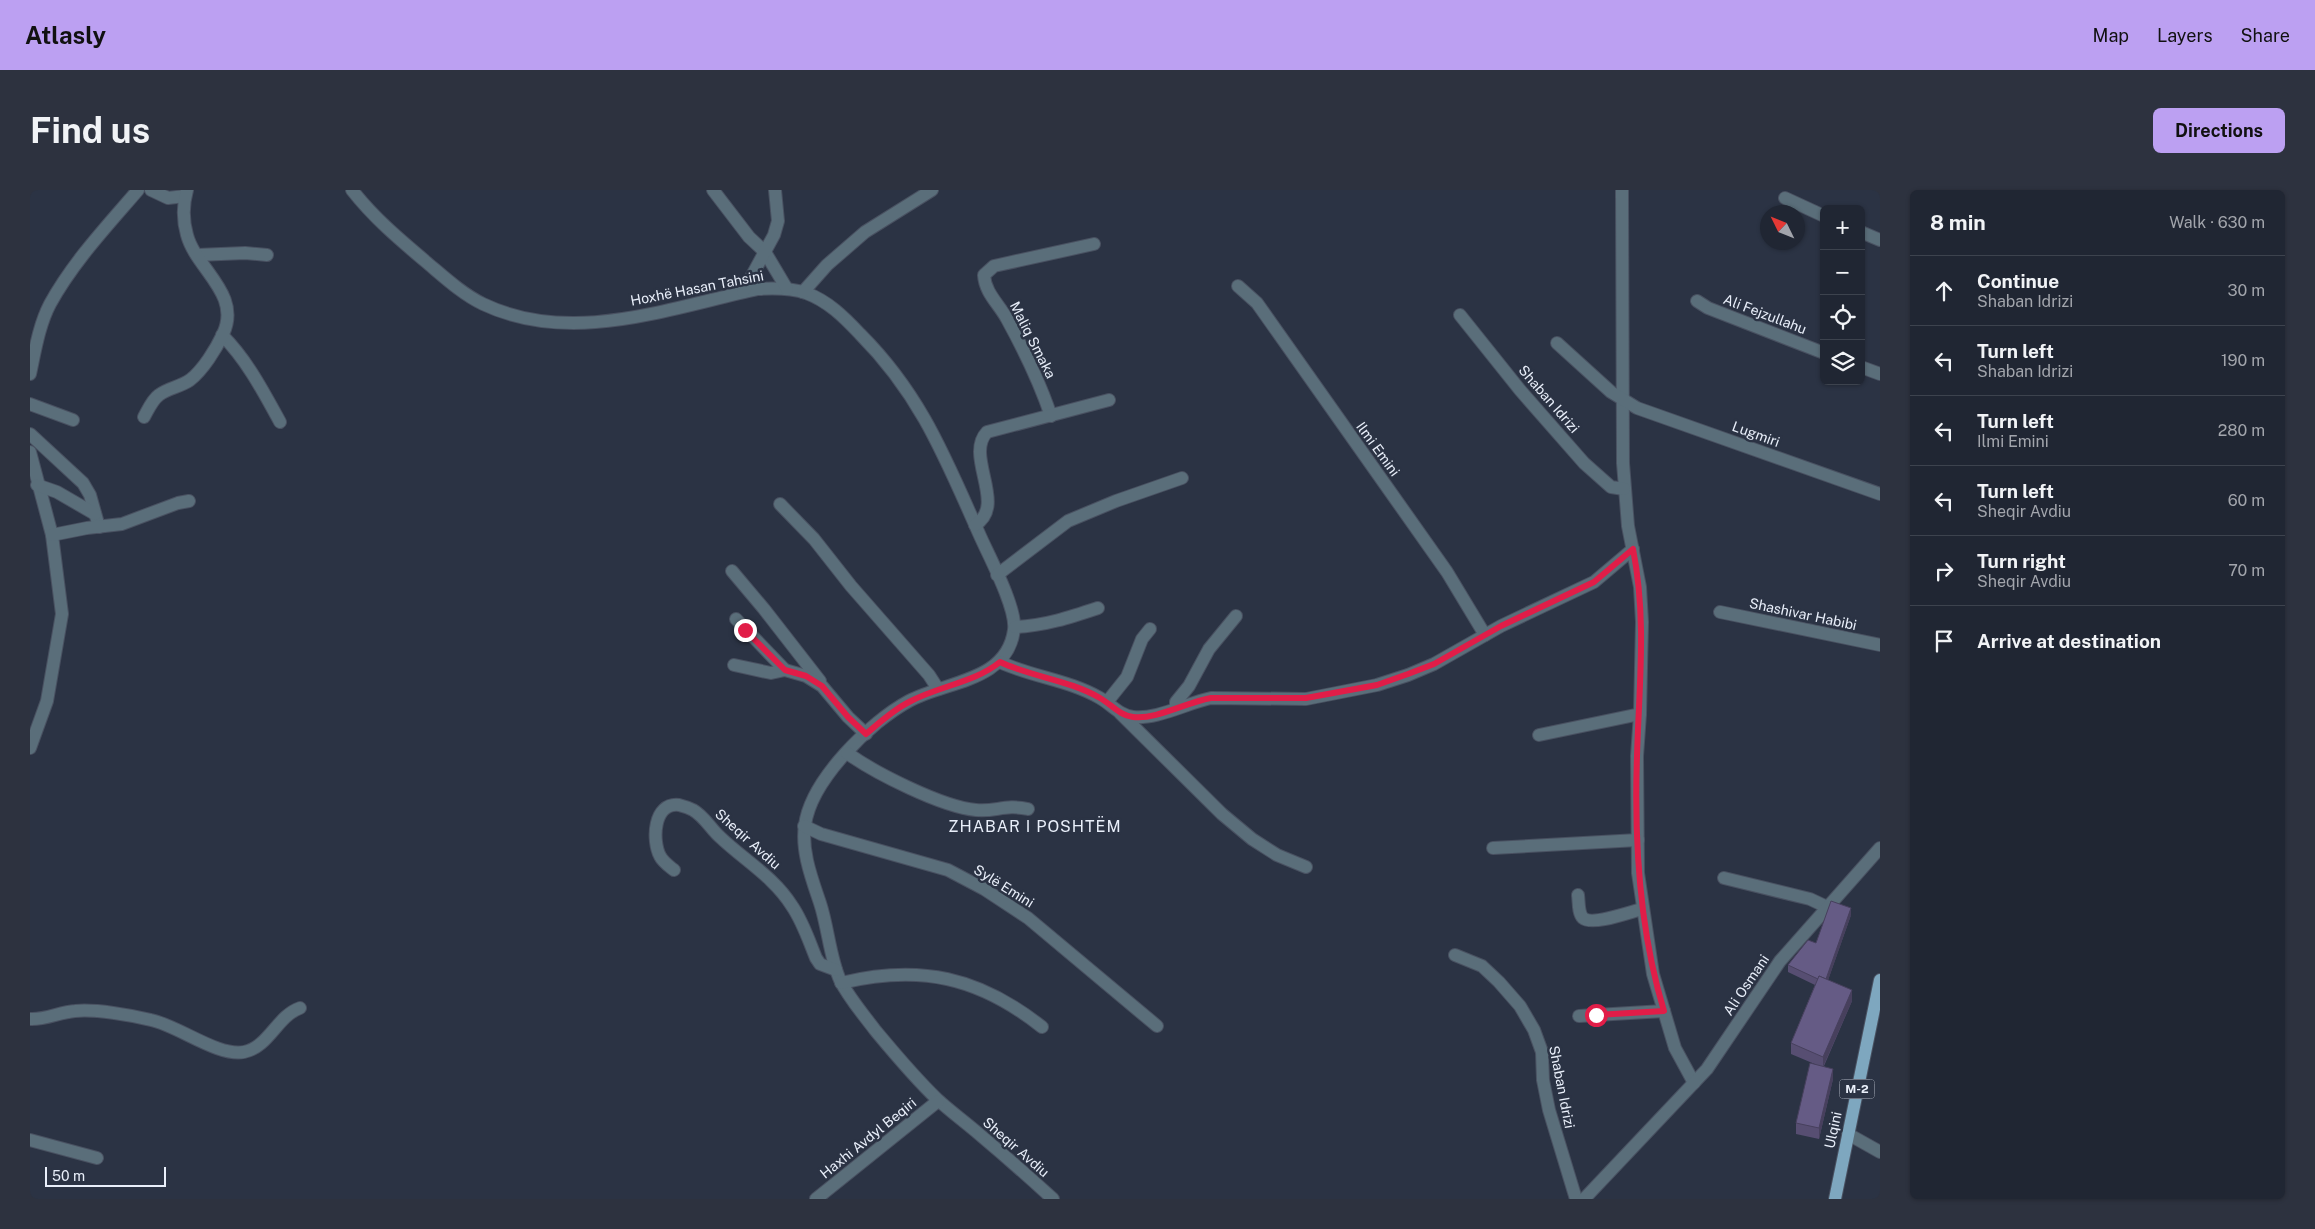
<!DOCTYPE html>
<meta charset="utf-8">
<style>
:root{--surface:#202633;--page:#2d323f;--text:#f1f3f6;--muted:#a2a5ac;--line:#3d434e;--accent:#bca0f2}
body{margin:0;font-family:"Public Sans",sans-serif;background:var(--page);color:var(--text)}
.controls{position:absolute;right:15px;top:15px;display:grid;overflow:hidden;border-radius:8px;box-shadow:0 1px 4px #0004}
.controls button{width:45px;height:45px;display:grid;place-items:center;padding:0;border:0;border-bottom:1px solid var(--line);background:var(--surface);color:var(--text);font:25px sans-serif}
.compass{position:absolute;left:1730px;top:15px;width:45px;height:45px;border-radius:50%;background:var(--surface);box-shadow:0 1px 4px #0004;rotate:313deg}
.scale{position:absolute;left:15px;bottom:12px;width:121px;box-sizing:border-box;padding-left:5px;border:2px solid #e9effa;border-top:0;font-size:14px;line-height:18px;white-space:nowrap;color:#e9effa;-webkit-text-stroke:4px #2b3344;paint-order:stroke}
.stop{position:absolute;width:15px;height:15px;margin:-11px;border:4px solid #e11d48;border-radius:50%;background:#fff}
.stop.end{background:#e11d48;border-color:#fff;box-shadow:0 1px 5px #0008}
.list{margin:0;padding:0;list-style:none}
h2{display:flex;justify-content:space-between;align-items:center;height:65px;margin:0;padding:0 20px;font-size:21px}
h2 small{font-size:16px;font-weight:400;color:var(--muted)}
.list li{display:grid;grid-template-columns:32px 1fr auto;gap:15px;align-items:center;box-sizing:border-box;height:70px;padding:0 20px;border-top:1px solid var(--line)}
.list b{display:block;font-size:19px;white-space:nowrap}
.list p{margin:0;font-size:16px;white-space:nowrap;color:var(--muted)}
.list em{font-size:16px;font-style:normal;color:var(--muted)}
.icon{flex:none;width:28px;height:28px;fill:none;stroke:currentColor;stroke-width:2;stroke-linecap:round;stroke-linejoin:round}
.map{position:relative;flex:none;width:1850px;height:1009px;overflow:hidden;border-radius:8px}
header{display:flex;align-items:center;gap:30px;box-sizing:border-box;height:70px;padding:0 25px;background:var(--accent);color:#111}
header strong{font-size:24px}
nav{display:flex;gap:28px;margin-inline-start:auto;font-size:18px}
.intro{display:flex;align-items:center;justify-content:space-between;box-sizing:border-box;height:120px;padding:0 30px}
h1{margin:0;font-size:35px}
.button{padding:12px 22px;border-radius:8px;background:var(--accent);color:#111;font-size:18px;font-weight:700}
main{display:flex;gap:30px;padding:0 30px}
aside{flex:1;background:var(--surface);border-radius:8px;box-shadow:0 1px 4px #0004}
.map>svg:first-child{display:block}
.lines{fill:none;stroke-linecap:round;stroke-linejoin:round}
.minor-casing{stroke:#495161;stroke-width:14}
.major-casing{stroke:#495161;stroke-width:14}
.minor{stroke:#5a6e7a;stroke-width:12}
.major{stroke:#7ea7bf;stroke-width:12}
.wall{fill:#574e72}
.shaded-wall{fill:#47405d}
.building{fill:#655b85;stroke:#47405d}
.route{stroke:#e11d48;stroke-width:6}
.labels{text-anchor:middle;stroke-width:5;stroke-linejoin:round;paint-order:stroke}
.shield{fill:#2b3344;stroke:#b0b7c3;stroke-width:1}
.shield-label{font-size:12px;font-weight:bold;fill:#e9effa}
.street-label{font-size:14px;fill:#e9effa;stroke:#2b3344}
.quarter-label{font-size:16px;letter-spacing:1px;fill:#e9effa;stroke:#2b3344}
</style>
<header>
<strong>Atlasly</strong>
<nav><a>Map</a><a>Layers</a><a>Share</a></nav>
</header>
<div class="intro"><h1>Find us</h1><a class="button">Directions</a></div>
<main>
<div class="map">
<svg width="1850" height="1009" viewBox="0 0 1850 1009">
<rect width="100%" height="100%" fill="#2b3344"/>
<g class="lines">
<defs>
<g id="minor">
<polyline points="121,0 138,8 155,6"/>
<path d="M322,0C344,28 369,49 395,71C413,86 432,104 453,114C541,156 639,118 728,99C744,98 761,98 776,103C798,111 814,127 830,144C892,206 916,270 951,348C960,368 987,419 984,440C977,492 916,491 879,511C840,532 781,590 775,635C771,661 782,689 790,713C798,737 800,768 810,790C819,808 833,824 845,840C865,864 884,887 907,909C920,921 935,932 949,944C974,965 999,987 1023,1009"/>
<polyline points="683,0 719,47 735,62 757,99"/>
<polyline points="1592,0 1593,273 1598,336 1610,397 1612,432 1610,524 1607,566 1608,683 1623,784 1645,858 1664,893"/>
<polyline points="1755,8 1794,26"/>
<polyline points="1831,42 1850,50"/>
<polyline points="167,65 215,63 237,65"/>
<polyline points="1208,96 1227,113 1417,382 1455,445"/>
<polyline points="713,102 744,45 748,31 745,0"/>
<polyline points="773,102 797,75 835,42 902,0"/>
<polyline points="1667,111 1678,118 1794,163"/>
<polyline points="1430,125 1490,200 1554,273 1581,297 1594,299"/>
<path d="M192,145C217,170 233,201 250,232"/>
<polyline points="1527,153 1581,202 1607,218 1850,304"/>
<polyline points="1831,177 1850,184"/>
<path d="M0,184C5,161 9,135 20,114C43,72 77,36 108,0"/>
<polyline points="0,214 43,230"/>
<path d="M1021,226C1010,193 994,160 977,129C969,114 955,103 954,85L964,76L1064,54"/>
<path d="M114,227C118,220 122,210 129,205C138,198 150,197 160,190C173,180 186,159 193,144C212,104 166,79 157,45C153,31 153,14 157,0"/>
<polyline points="0,244 53,293 60,305 69,337"/>
<polyline points="0,262 22,345 32,424 17,511 0,558"/>
<polyline points="7,295 27,302 65,324"/>
<polyline points="750,314 784,349 821,396 899,485 908,499"/>
<path d="M945,335C978,315 934,266 957,242L1079,210"/>
<polyline points="22,345 57,338 92,334 148,313 159,311"/>
<polyline points="702,381 734,419 790,491"/>
<polyline points="967,385 1038,331 1086,311 1152,288"/>
<polyline points="1690,422 1850,455"/>
<polyline points="706,429 755,480"/>
<path d="M985,437C1014,436 1041,427 1068,418"/>
<path d="M970,472C1002,487 1039,490 1070,508C1082,515 1089,525 1103,527C1126,530 1157,513 1181,508L1276,509L1347,495L1378,485L1404,474L1471,436L1564,392L1603,359"/>
<polyline points="704,475 741,483 755,480 776,486 792,496 818,527 836,544"/>
<polyline points="1077,512 1097,487 1112,449 1120,439"/>
<polyline points="1146,517 1146,512 1159,496 1179,459 1206,426"/>
<polyline points="1090,523 1192,624 1222,649 1247,665 1276,677"/>
<polyline points="1509,545 1610,524"/>
<path d="M817,563C845,583 912,617 946,620C966,622 975,614 998,619"/>
<polyline points="774,636 791,644 918,680 954,699 998,728 1127,836"/>
<polyline points="1463,658 1608,650"/>
<path d="M644,680C639,676 633,672 630,666C622,651 623,612 649,615C653,616 659,618 663,620C674,626 681,639 690,647C714,670 744,687 762,716C773,732 779,751 786,768L790,774L806,780"/>
<polyline points="1694,688 1780,709 1797,717"/>
<path d="M1548,705C1549,712 1548,723 1553,728C1562,736 1600,722 1612,719"/>
<polyline points="1425,765 1452,776 1469,792 1490,816 1504,840 1512,862 1513,890 1519,920 1546,1009"/>
<path d="M811,793C890,774 949,787 1012,837"/>
<polyline points="1549,826 1634,821"/>
<path d="M0,829C15,830 30,822 45,821C66,819 100,825 121,830C149,836 188,867 214,862C239,857 247,826 270,818"/>
<polyline points="1818,944 1850,962"/>
<polyline points="0,950 67,968"/>
<polyline points="786,1009 908,911"/>
<polyline points="1554,1009 1677,879 1750,771 1850,658"/>
</g>
<polyline id="major" points="1805,1009 1850,790"/>
</defs>
<use href="#minor" class="minor-casing"/>
<use href="#major" class="major-casing"/>
<use href="#minor" class="minor"/>
<use href="#major" class="major"/>
</g>
<polygon class="wall" points="1821,725 1798,790 1822,811 1794,876 1803,889 1789,949 1766,944 1766,933 1787,875 1761,864 1761,853 1785,795 1758,782 1758,775"/>
<g class="shaded-wall">
<polygon points="1821,718 1821,725 1795,799 1795,792"/>
<polygon points="1822,800 1822,811 1793,877 1793,867"/>
<polygon points="1803,879 1803,889 1789,949 1789,938"/>
</g>
<g class="building">
<polygon points="1801,711 1821,718 1796,789 1789,786 1788,789 1758,775 1778,750 1786,753"/>
<polygon points="1789,786 1822,800 1793,867 1761,853"/>
<polygon points="1780,873 1803,879 1789,938 1766,933"/>
</g>
<g class="lines">
<path class="route" d="M715,440L755,480L776,486L792,496L818,527L836,544C849,533 863,520 879,512C908,496 944,493 970,472C1002,487 1039,490 1070,508C1082,515 1089,525 1103,527C1126,530 1157,512 1181,508H1276L1347,495L1378,484L1404,474L1471,436L1564,392L1603,359C1617,430 1609,494 1607,566C1604,652 1609,739 1634,821L1566,825"/>
</g>
<g class="labels">
<rect class="shield" x="1809.5" y="889.5" width="35" height="19" rx="4"/>
<g class="shield-label">
<text x="1827" y="903">M-2</text>
</g>
<g class="street-label">
<text transform="translate(667 98) rotate(-11)" y="5">Hoxhë Hasan Tahsini</text>
<text transform="translate(1735 124) rotate(21)" y="5">Ali Fejzullahu</text>
<text transform="translate(1003 150) rotate(63)" y="5">Maliq Smaka</text>
<text transform="translate(1519 209) rotate(49)" y="5">Shaban Idrizi</text>
<text transform="translate(1726 244) rotate(20)" y="5">Lugmiri</text>
<text transform="translate(1348 259) rotate(54)" y="5">Ilmi Emini</text>
<text transform="translate(1773 424) rotate(12)" y="5">Shashivar Habibi</text>
<text transform="translate(718 649) rotate(42)" y="5">Sheqir Avdiu</text>
<text transform="translate(974 696) rotate(32)" y="5">Sylë Emini</text>
<text transform="translate(1716 795) rotate(-56)" y="5">Ali Osmani</text>
<text transform="translate(1532 897) rotate(79)" y="5">Shaban Idrizi</text>
<text transform="translate(1803 940) rotate(-78)" y="5">Ulqini</text>
<text transform="translate(838 948) rotate(-39)" y="5">Haxhi Avdyl Beqiri</text>
<text transform="translate(986 957) rotate(41)" y="5">Sheqir Avdiu</text>
</g>
<g class="quarter-label">
<text x="1005" y="642">ZHABAR I POSHTËM</text>
</g>
</g>
</svg>
<div class="controls">
<button>+</button>
<button>−</button>
<button><svg class="icon" aria-label="locate" viewBox="0 0 24 24"><circle cx="12" cy="12" r="6"/><path d="M12 2v4M12 18v4M2 12h4M18 12h4"/></svg></button>
<button><svg class="icon" aria-label="layers" viewBox="0 0 24 24"><path d="M12 4l9 5-9 5-9-5zM3 14l9 5 9-5"/></svg></button>
</div>
<svg class="compass" viewBox="-18 -18 36 36"><path d="M0-13l5 13h-10z" fill="#e53935"/><path d="M0 13l5-13h-10z" fill="#a2a5ac"/></svg>
<div class="scale">50 m</div>
<div class="stop" style="left:1566px;top:825px"></div>
<div class="stop end" style="left:715px;top:440px"></div>
</div>
<aside>
<h2>8 min<small>Walk · 630 m</small></h2>
<ul class="list">
<li><svg class="icon" aria-label="ahead" viewBox="0 0 24 24"><path d="M12 20V5M6 11l6-6 6 6"/></svg><div><b>Continue</b><p>Shaban Idrizi</p></div><em>30 m</em></li>
<li><svg class="icon" aria-label="left" viewBox="0 0 24 24"><path d="M17 20v-9H6M10 6l-5 5 5 5"/></svg><div><b>Turn left</b><p>Shaban Idrizi</p></div><em>190 m</em></li>
<li><svg class="icon" aria-label="left" viewBox="0 0 24 24"><path d="M17 20v-9H6M10 6l-5 5 5 5"/></svg><div><b>Turn left</b><p>Ilmi Emini</p></div><em>280 m</em></li>
<li><svg class="icon" aria-label="left" viewBox="0 0 24 24"><path d="M17 20v-9H6M10 6l-5 5 5 5"/></svg><div><b>Turn left</b><p>Sheqir Avdiu</p></div><em>60 m</em></li>
<li><svg class="icon" aria-label="right" viewBox="0 0 24 24"><path d="M7 20v-9h11M14 6l5 5-5 5"/></svg><div><b>Turn right</b><p>Sheqir Avdiu</p></div><em>70 m</em></li>
<li><svg class="icon" aria-label="arrive" viewBox="0 0 24 24"><path d="M6 21V4h12l-3 4 3 4H6"/></svg><div><b>Arrive at destination</b></div></li>
</ul>
</aside>
</main>
